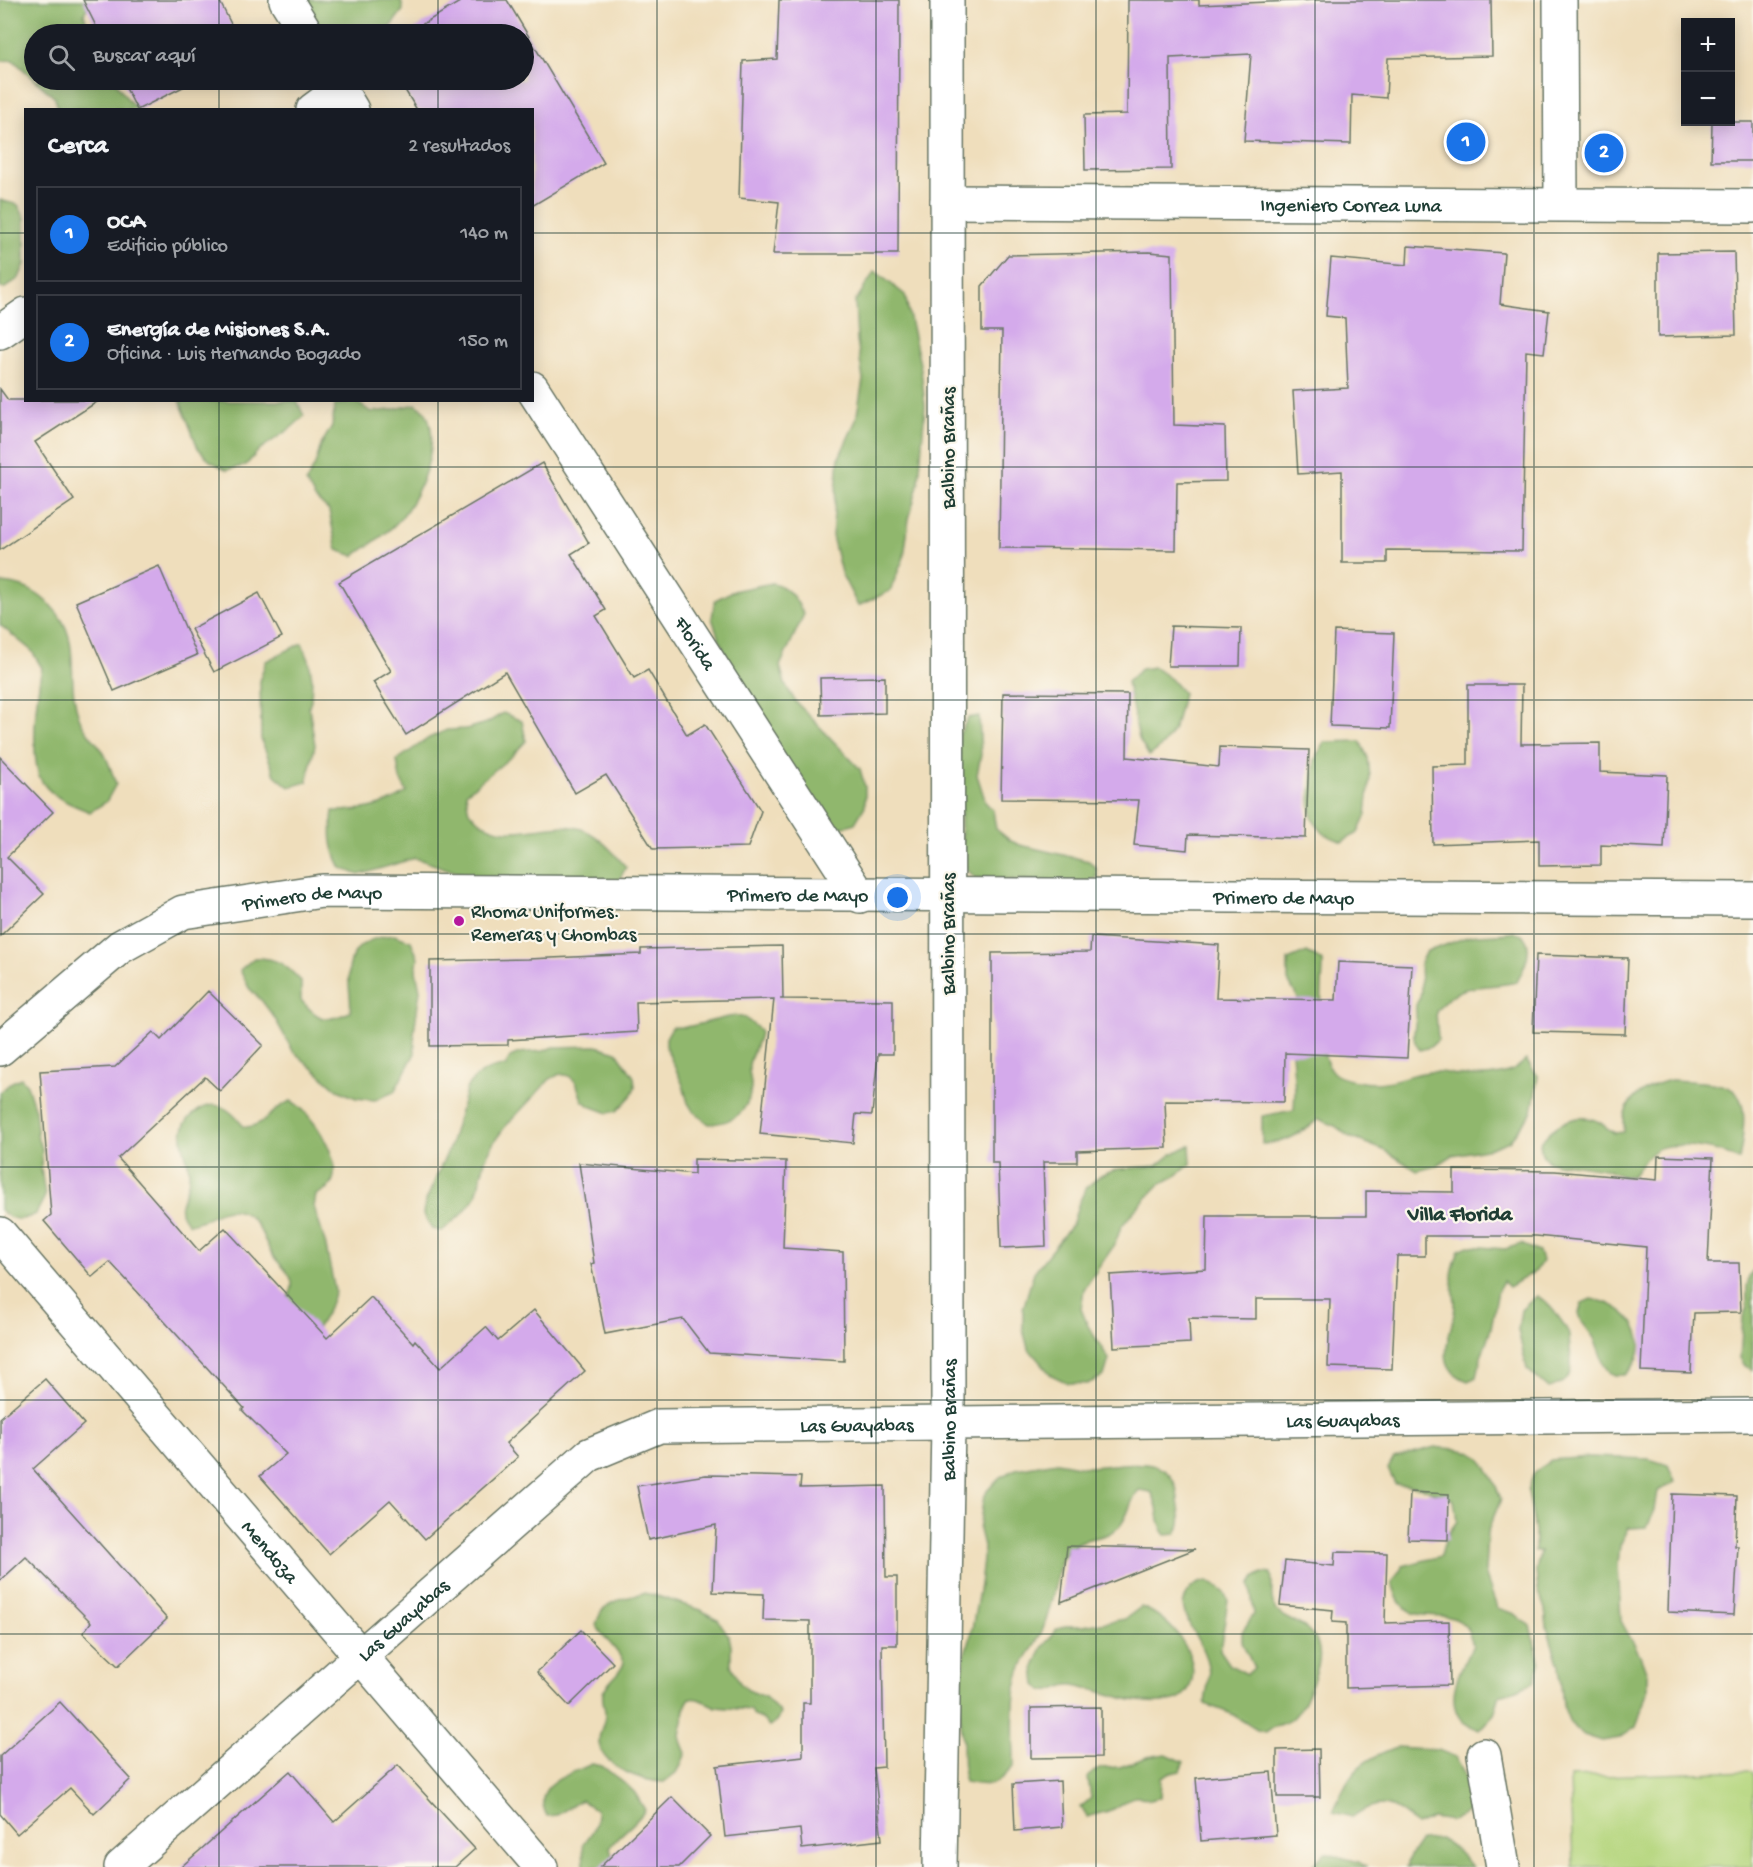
<!DOCTYPE html>
<html lang="es">
<meta charset="utf-8">
<style>
:root{--surface:#171b24;--page:#242831;--text:#f1f3f6;--muted:#9ea1a6;--line:#363941;--accent:#1a73e8}
body{margin:0;font-family:"Gochi Hand",sans-serif;background:var(--page);color:var(--text)}
.controls{position:absolute;right:18px;top:18px;display:grid;overflow:hidden;border-radius:0px;box-shadow:0 3px 15px #0003}
.controls button{width:54px;height:54px;display:grid;place-items:center;padding:0;border:0;border-bottom:2px solid var(--line);background:var(--surface);color:var(--text);font:30px sans-serif}
.you{position:absolute;left:898px;top:898px;width:21px;height:21px;margin:-15px;border:4px solid #fff;border-radius:50%;background:#1a73e8;box-shadow:0 0 0 9px #1a73e833}
.badge{display:grid;place-items:center;width:39px;height:39px;border-radius:50%;background:var(--accent);color:#fff;font-size:20px;font-weight:700}
.pin{position:absolute;translate:-50% -50%;border:3px solid #fff;box-shadow:0 2px 6px #0006}
.list{margin:0;padding:0;list-style:none}
h2{display:flex;justify-content:space-between;align-items:center;height:78px;margin:0;padding:0 24px;font-size:26px}
h2 small{font-size:20px;font-weight:400;color:var(--muted)}
.list li{display:grid;grid-template-columns:39px 1fr auto;gap:18px;align-items:center;box-sizing:border-box;height:96px;margin:0 12px 12px;padding:0 12px;border:2px solid var(--line);border-radius:0px}
.list b{display:block;font-size:22px;white-space:nowrap}
.list p{margin:0;font-size:20px;white-space:nowrap;color:var(--muted)}
.list em{font-size:20px;font-style:normal;color:var(--muted)}
.icon{flex:none;width:33px;height:33px;fill:none;stroke:currentColor;stroke-width:2;stroke-linecap:round;stroke-linejoin:round}
.map{position:relative;flex:none;width:1753px;height:1867px;overflow:hidden}
.search{position:absolute;background:var(--surface);box-shadow:0 3px 15px #0003;left:24px;top:24px;width:510px;height:66px;display:flex;align-items:center;gap:15px;box-sizing:border-box;padding:0 21px;border-radius:33px;color:var(--muted);font-size:22px}
.panel{position:absolute;background:var(--surface);box-shadow:0 3px 15px #0003;left:24px;top:108px;width:510px;height:294px;border-radius:0px}
.map>svg:first-child{display:block}
.green{fill:#b5d67e;stroke:#6a8a59;stroke-width:1.5}
.forest{fill:#90b76d;stroke:#587a50;stroke-width:1.5}
.building{fill:#d4aaeb}
.lines{fill:none;stroke-linecap:round;stroke-linejoin:round}
.minor-casing{stroke:#687564;stroke-width:36}
.minor{stroke:#fff;stroke-width:33}
.grid{fill:none;stroke:#1f3d34;stroke-width:1.5;stroke-opacity:0.55}
.poi-dot{fill:#b5179e;stroke:#fbf7ec;stroke-width:2}
.labels{text-anchor:middle;stroke-width:4.5;stroke-linejoin:round;paint-order:stroke}
.street-label{font-size:20px;fill:#1f3d34;stroke:#fbf7ec}
.poi-label{font-size:20px;fill:#1f3d34;stroke:#fbf7ec;text-anchor:start}
.neighbourhood-label{font-size:21px;font-weight:bold;fill:#1f3d34;stroke:#fbf7ec}
</style>
<div class="map">
<svg width="1753" height="1867" viewBox="0 0 1753 1867">
<rect width="100%" height="100%" fill="#fbf7ec"/>
<filter id="ink" filterUnits="userSpaceOnUse"><feTurbulence type="fractalNoise" baseFrequency=".0167" numOctaves="2"/><feDisplacementMap in="SourceGraphic" scale="12" xChannelSelector="R" yChannelSelector="G"/><feConvolveMatrix kernelMatrix="1 2 1 2 8 2 1 2 1" color-interpolation-filters="sRGB"/></filter>
<filter id="wash" filterUnits="userSpaceOnUse"><feTurbulence type="fractalNoise" baseFrequency=".008" numOctaves="4" result="noise"/><feDisplacementMap in="SourceGraphic" scale="24" xChannelSelector="R" yChannelSelector="G"/><feGaussianBlur stdDeviation="1.35" result="paint"/><feColorMatrix in="noise" values="0 0 0 0 0 0 0 0 0 0 0 0 0 0 0 0 0 1.4 0 .05"/><feComposite in="paint" operator="in"/></filter>
<g filter="url(#wash)">
<rect width="100%" height="100%" fill="#efdebc"/>
<polygon class="green" points="1753,1771 1753,1867 1573,1867 1570,1777"/>
<g class="forest">
<polygon points="0,0 91,0 84,14 90,34 34,34 34,80 114,80 129,101 139,109 58,109 55,98 13,60 0,61"/>
<polygon points="299,0 401,0 403,10 385,34 320,34"/>
<polygon points="0,200 18,205 25,218 25,264 19,278 5,288 0,288"/>
<polygon points="875,271 905,295 921,369 925,406 919,481 909,519 904,557 890,591 858,606 841,573 832,536 839,458 856,420 863,380 857,340 855,302"/>
<polygon points="180,401 297,401 304,416 291,428 259,450 246,465 227,470 210,461 198,448"/>
<path d="M355,401L371,412L391,410L416,404C419,407 424,409 426,413C442,443 420,494 401,518C388,534 370,544 354,556L337,550L329,511L315,498L306,482L315,465L321,445L332,426L335,405Z"/>
<path d="M2,583C22,585 35,590 50,605C85,639 64,676 79,717C85,733 94,738 102,750C109,761 112,773 116,784L106,802L90,812C73,805 53,798 43,783C28,763 37,691 42,668L32,651L0,625V585Z"/>
<path d="M772,583C789,586 796,600 804,614L780,666L785,684L795,701L860,769L865,787V806L855,823L838,829L822,820L761,719L755,702L733,670L718,636L712,618L715,600L733,591Z"/>
<polygon points="302,643 309,660 312,679 311,700 309,707 315,745 307,782 289,787 275,775 261,739 260,679 266,661"/>
<path d="M1154,667L1171,679L1183,693C1177,722 1175,739 1149,756L1139,739L1127,682L1141,669Z"/>
<path d="M503,713L522,721L526,741L512,756L466,793C467,798 467,806 469,811C470,813 474,816 476,818C508,848 550,816 584,830C602,838 614,853 626,867L617,884L468,876L415,858L359,875L341,868C330,847 330,835 333,811C361,811 383,808 407,792L400,779L397,760L429,738L447,730L466,729L487,723Z"/>
<polygon points="979,716 981,755 977,775 986,803 993,810 996,829 1011,841 1020,845 1089,861 1096,868 1097,877 1088,883 975,878 962,864 959,735 968,718"/>
<polygon points="1360,741 1368,758 1370,777 1366,815 1358,833 1342,842 1324,834 1312,819 1310,799 1315,760 1325,742"/>
<path d="M1514,932C1517,934 1521,934 1523,936C1535,947 1523,971 1517,982C1484,990 1458,979 1436,1012L1438,1040L1430,1047L1420,1050C1411,1040 1414,1032 1416,1019C1417,1015 1415,1010 1416,1005C1416,1005 1420,997 1420,997C1424,979 1415,969 1426,951C1443,948 1458,938 1476,935C1489,934 1501,935 1514,932Z"/>
<path d="M394,935L411,941L418,958L416,971L420,990L414,1032L415,1053L394,1092L375,1100L356,1098L338,1090L293,1051L274,1017L262,1001L249,988L240,970L254,958C278,958 285,964 301,981V1000C319,1021 326,1023 350,1012C352,1002 349,993 349,983C346,950 363,938 394,935Z"/>
<path d="M1307,952L1323,962C1323,986 1314,1059 1335,1074C1344,1080 1364,1083 1375,1083C1394,1083 1410,1074 1429,1072C1437,1071 1448,1073 1456,1075C1473,1077 1495,1077 1511,1071C1516,1069 1522,1063 1526,1060L1538,1076L1532,1112L1509,1141L1491,1148L1453,1155L1436,1166L1417,1171L1386,1151L1350,1137L1335,1126L1319,1119C1299,1134 1288,1143 1262,1144V1116L1294,1110L1295,1091L1292,1052L1298,998L1288,981V960Z"/>
<path d="M736,1016L745,1018L760,1030C760,1043 751,1052 749,1065C748,1073 752,1081 751,1089C748,1113 732,1123 709,1124L693,1111L688,1103L683,1085L666,1048V1038L672,1027C694,1029 714,1018 736,1016Z"/>
<path d="M596,1046L617,1052L634,1077L635,1087L631,1096L617,1111L608,1113L590,1106L582,1100L576,1082L569,1076L560,1074L550,1079L504,1128L494,1142L485,1160L476,1196L464,1212L442,1231L432,1229L423,1213L425,1203L450,1146L467,1087C477,1073 489,1067 506,1066L510,1057L519,1053L543,1051L553,1047Z"/>
<path d="M21,1078L27,1085L35,1110L38,1140L42,1148L41,1168L45,1196L36,1214C21,1221 13,1222 0,1210V1092L12,1082Z"/>
<path d="M1671,1080C1737,1084 1753,1081 1739,1160C1732,1157 1725,1153 1718,1151C1702,1147 1667,1141 1654,1151C1645,1157 1639,1168 1632,1176H1622L1604,1169L1564,1163L1557,1164L1548,1161L1542,1154L1540,1144C1551,1126 1577,1110 1599,1122C1604,1125 1609,1130 1615,1133L1624,1132C1625,1126 1623,1118 1625,1113C1630,1094 1654,1084 1671,1080Z"/>
<path d="M291,1101C311,1111 345,1161 331,1184C328,1189 321,1192 316,1195L314,1207L325,1242L335,1291L328,1310L314,1334L285,1301C288,1296 293,1291 292,1284C292,1274 280,1265 274,1257C263,1242 260,1216 238,1211C219,1206 208,1222 189,1224C171,1207 187,1197 189,1178C191,1163 182,1150 182,1137C182,1127 187,1119 195,1113C215,1097 230,1108 244,1127C264,1128 273,1107 291,1101Z"/>
<polygon points="1190,1145 1191,1164 1177,1175 1160,1184 1133,1212 1121,1227 1115,1244 1084,1289 1081,1309 1088,1326 1109,1359 1104,1376 1087,1384 1068,1383 1051,1375 1028,1348 1023,1330 1023,1309 1034,1272 1073,1223 1078,1205 1086,1188 1100,1176 1118,1169 1157,1166 1172,1154"/>
<path d="M1521,1244L1539,1252L1542,1261L1536,1271L1509,1287L1503,1281L1498,1290L1491,1328L1481,1357L1477,1377L1468,1381C1429,1366 1454,1334 1455,1305C1455,1296 1452,1286 1452,1277C1452,1268 1456,1259 1459,1250L1468,1246L1505,1249Z"/>
<polygon points="1753,1271 1753,1370 1745,1366 1740,1358 1743,1317 1747,1307 1747,1287 1749,1277"/>
<path d="M1537,1296C1548,1302 1562,1320 1568,1332C1570,1337 1569,1344 1570,1350C1573,1372 1572,1382 1548,1388L1527,1369L1518,1330L1521,1310Z"/>
<path d="M1591,1299C1631,1304 1659,1344 1625,1375H1615L1610,1373L1604,1365L1594,1338L1582,1322L1579,1313L1582,1303Z"/>
<path d="M1435,1447C1446,1449 1465,1448 1474,1454C1488,1463 1495,1484 1501,1499L1487,1533L1485,1573L1497,1608L1515,1614L1530,1626L1540,1664L1534,1682L1517,1690L1500,1695L1494,1714L1479,1730C1474,1727 1466,1725 1462,1721C1443,1699 1462,1665 1473,1645C1471,1640 1469,1632 1466,1627C1448,1605 1415,1627 1399,1601C1396,1596 1394,1588 1392,1583L1403,1566L1441,1556L1446,1537L1457,1521L1454,1500L1421,1487L1395,1484L1388,1469L1394,1458Z"/>
<polygon points="1590,1457 1649,1459 1668,1465 1675,1482 1658,1491 1655,1510 1647,1527 1629,1528 1620,1545 1618,1564 1621,1621 1640,1655 1647,1674 1647,1693 1636,1727 1620,1738 1602,1741 1584,1735 1570,1723 1563,1705 1559,1666 1547,1627 1545,1609 1538,1590 1536,1571 1540,1551 1535,1551 1535,1530 1528,1491 1534,1473 1551,1460"/>
<path d="M1057,1462C1067,1464 1078,1467 1089,1467C1122,1466 1175,1449 1178,1499C1179,1514 1184,1521 1176,1534L1166,1535C1155,1523 1161,1506 1151,1492L1139,1490C1129,1501 1129,1517 1119,1527C1100,1544 1080,1531 1062,1558C1055,1581 1052,1606 1043,1629C1035,1647 1023,1658 1018,1678C1011,1706 1014,1737 1014,1766C994,1788 992,1786 964,1782L963,1741L958,1696L965,1653L970,1640L980,1585L984,1550L979,1530L983,1501L987,1491L1000,1477L1016,1469Z"/>
<path d="M1262,1573L1271,1574C1274,1586 1269,1597 1274,1606C1281,1620 1296,1620 1307,1629C1329,1648 1317,1672 1308,1693C1304,1701 1301,1710 1294,1717C1286,1725 1276,1723 1266,1732L1257,1730L1232,1714L1205,1704C1206,1692 1211,1677 1208,1666C1204,1643 1186,1627 1183,1605C1187,1590 1192,1583 1208,1581L1223,1591L1228,1600L1220,1650L1230,1665L1247,1674L1254,1668L1242,1642V1632L1254,1614L1250,1585L1254,1578Z"/>
<path d="M643,1593L654,1595L701,1610L718,1620L729,1636L731,1646V1665L740,1683L748,1690L765,1697L780,1713L777,1721L769,1726L762,1719L754,1716L751,1710L716,1707L699,1699L690,1698C685,1705 685,1708 684,1716C681,1736 676,1731 686,1753L678,1771L664,1782C643,1781 602,1768 599,1743C598,1734 604,1725 605,1716C606,1708 601,1700 603,1693C606,1682 619,1677 624,1663C617,1648 604,1639 596,1625C603,1598 620,1601 643,1593Z"/>
<path d="M1141,1607C1168,1616 1203,1656 1190,1686C1187,1693 1182,1698 1174,1700C1141,1709 1105,1691 1074,1685C1057,1683 1052,1700 1036,1685L1034,1667L1042,1648L1056,1630L1065,1626H1083L1125,1619Z"/>
<path d="M1397,1747L1438,1750L1456,1757L1473,1792L1468,1813L1451,1821L1433,1818L1416,1825C1394,1802 1378,1798 1352,1817L1333,1812C1350,1772 1356,1762 1397,1747Z"/>
<path d="M1166,1754L1184,1762L1180,1771L1170,1773L1161,1778L1160,1797L1150,1800C1132,1791 1126,1802 1111,1810C1103,1813 1095,1814 1087,1817L1081,1807L1091,1798L1088,1778L1093,1772L1102,1768L1120,1767L1147,1757Z"/>
<path d="M592,1764L602,1766L629,1787L635,1793L645,1810C635,1825 620,1833 610,1847L612,1857L620,1867H584L583,1844C592,1834 599,1824 596,1810L581,1800L557,1815L547,1816C530,1783 569,1775 592,1764Z"/>
<polygon points="1440,1839 1455,1849 1473,1867 1407,1867 1410,1856 1421,1840"/>
<polygon points="1325,1853 1359,1862 1366,1867 1310,1867"/>
</g>
<g id="blocks">
<g class="building">
<polygon points="83,0 219,0 236,34 100,34"/>
<polygon points="463,0 507,0 604,163 532,206 532,110 417,110 399,80 524,80 524,34 406,34"/>
<polygon points="779,0 899,0 898,254 773,254 779,202 739,198 743,61 777,59"/>
<polygon points="1128,0 1199,0 1199,5 1317,0 1491,0 1492,56 1388,58 1386,98 1352,95 1351,144 1244,141 1251,54 1170,58 1171,169 1085,170 1084,115 1127,114"/>
<polygon points="122,80 197,80 137,110"/>
<polygon points="1712,122 1753,122 1753,161 1711,161"/>
<polygon points="1408,246 1504,253 1500,304 1549,311 1544,353 1526,351 1522,551 1387,550 1387,563 1342,563 1342,471 1298,474 1293,391 1348,388 1345,318 1326,316 1331,258 1407,265"/>
<polygon points="1149,252 1172,254 1174,425 1225,427 1226,481 1177,482 1176,550 999,548 1002,331 982,331 982,286 1008,255"/>
<polygon points="1734,252 1736,335 1658,337 1658,253"/>
<polygon points="0,389 8,400 100,400 35,442 74,500 0,550"/>
<polygon points="542,463 589,543 571,554 606,610 596,616 634,678 648,670 687,735 705,724 761,811 748,847 653,849 606,775 575,793 505,672 406,735 373,682 391,671 339,582"/>
<polygon points="159,566 197,655 114,691 76,602"/>
<polygon points="259,593 282,637 214,672 191,629"/>
<polygon points="1171,626 1241,628 1240,666 1168,666"/>
<polygon points="1334,631 1394,633 1390,728 1330,726"/>
<polygon points="885,677 885,713 821,715 820,678"/>
<polygon points="1468,685 1522,685 1521,744 1600,743 1600,772 1667,775 1664,848 1601,845 1601,865 1539,866 1539,840 1433,844 1432,766 1468,765"/>
<polygon points="1003,693 1128,694 1127,757 1219,767 1220,747 1309,750 1306,838 1188,835 1187,850 1134,845 1139,800 1001,799"/>
<polygon points="0,757 53,812 7,857 44,894 0,936"/>
<polygon points="1091,937 1219,945 1216,998 1336,1000 1338,962 1412,965 1407,1058 1285,1053 1284,1102 1165,1101 1167,1148 1077,1151 1077,1162 1043,1162 1046,1246 1001,1248 998,1163 992,1163 992,953 1090,952"/>
<polygon points="782,946 783,999 780,999 893,1000 893,1054 878,1054 872,1115 856,1114 853,1143 760,1134 774,999 636,1002 637,1032 508,1040 508,1045 430,1046 430,961 528,959 641,954 641,949"/>
<polygon points="1536,955 1628,958 1625,1034 1533,1032"/>
<polygon points="208,991 263,1045 220,1091 205,1077 118,1158 199,1251 225,1228 327,1338 371,1297 413,1343 415,1340 440,1368 486,1327 498,1341 534,1310 585,1371 506,1443 518,1457 425,1539 390,1500 329,1554 260,1476 286,1454 242,1410 244,1408 110,1262 92,1277 44,1221 51,1215 40,1071 115,1067 153,1032 161,1040"/>
<polygon points="1658,1156 1713,1158 1708,1263 1739,1263 1741,1312 1694,1313 1691,1373 1641,1371 1646,1247 1536,1236 1425,1236 1425,1256 1397,1256 1392,1369 1328,1367 1330,1299 1256,1299 1256,1319 1189,1318 1190,1343 1114,1347 1110,1275 1206,1269 1207,1216 1366,1216 1366,1191 1454,1192 1454,1170 1555,1171 1657,1180"/>
<polygon points="694,1159 786,1161 783,1248 843,1252 844,1361 709,1353 683,1319 605,1334 591,1264 594,1263 579,1163 694,1174"/>
<polygon points="45,1379 84,1424 33,1469 167,1619 118,1666 83,1633 91,1622 26,1557 0,1581 0,1418"/>
<polygon points="706,1475 801,1477 800,1488 885,1486 886,1577 897,1577 897,1645 882,1645 884,1767 874,1768 882,1840 802,1849 800,1829 725,1837 717,1766 803,1756 803,1703 810,1703 810,1621 763,1620 764,1594 713,1592 716,1525 648,1540 637,1486"/>
<polygon points="1410,1492 1449,1494 1448,1540 1408,1539"/>
<polygon points="1672,1494 1737,1496 1735,1546 1738,1546 1734,1615 1668,1612"/>
<polygon points="1067,1546 1195,1549 1061,1602"/>
<polygon points="1335,1552 1387,1553 1385,1623 1449,1621 1450,1685 1346,1688 1346,1623 1332,1622 1333,1610 1280,1605 1285,1561 1334,1566"/>
<polygon points="581,1630 613,1663 569,1706 537,1672"/>
<polygon points="60,1702 131,1779 94,1814 70,1788 17,1834 0,1814 0,1756"/>
<polygon points="1101,1707 1101,1757 1031,1758 1031,1708"/>
<polygon points="1319,1749 1320,1797 1277,1797 1277,1750"/>
<polygon points="398,1765 475,1849 455,1867 181,1867 290,1771 334,1822"/>
<polygon points="1271,1772 1276,1835 1201,1841 1196,1778"/>
<polygon points="1060,1781 1062,1827 1015,1831 1013,1784"/>
<polygon points="672,1797 710,1836 679,1867 600,1867"/>
</g>
</g>
</g>
<g filter="url(#ink)">
<use href="#blocks" fill-opacity="0" stroke="#687564" stroke-width="1.5"/>
<g class="lines">
<defs>
<g id="minor">
<polyline points="286,0 307,34"/>
<polyline points="1560,0 1561,204"/>
<polyline points="334,80 352,110"/>
<polyline points="313,110 340,90"/>
<path id="s1" d="M947,202L1753,206"/>
<polyline points="0,332 26,314"/>
<path id="s2" d="M532,388L860,896"/>
<path id="s3" d="M0,1049L120,947L183,912L322,891L1753,899"/>
<path id="s4" d="M0,1234L541,1867"/>
<polyline points="1484,1755 1503,1867"/>
<path id="s5" d="M121,1867L589,1455L659,1426L1753,1415"/>
<path id="s6" d="M940,1867L948,1425L947,0"/>
</g>
</defs>
<use href="#minor" class="minor-casing"/>
<use href="#minor" class="minor"/>
</g>
</g>
<path class="grid" d="M219,0V34M438,0V34M657,0V1867M876,0V1867M1096,0V1867M1315,0V1867M1534,0V1867M219,80V110M438,80V110M0,233H26M532,233H1753M219,400V1867M438,400V1867M0,467H1753M0,700H1753M0,934H1753M0,1167H1753M0,1400H1753M0,1634H1753"/>
<circle class="poi-dot" cx="459" cy="921" r="6"/>
<g class="labels">
<g class="street-label">
<text dy="7" stroke="none"><textPath href="#s1" startOffset="404">Ingeniero Correa Luna</textPath></text>
<text transform="translate(947 448) rotate(-90)" y="7">Balbino Brañas</text>
<text dy="7" stroke="none"><textPath href="#s2" startOffset="303">Florida</textPath></text>
<text dy="7" stroke="none"><textPath href="#s3" startOffset="846">Primero de Mayo</textPath></text>
<text dy="7" stroke="none"><textPath href="#s3" startOffset="1332">Primero de Mayo</textPath></text>
<text dy="7" stroke="none"><textPath href="#s3" startOffset="360">Primero de Mayo</textPath></text>
<text transform="translate(947 934) rotate(-90)" y="7">Balbino Brañas</text>
<text dy="7" stroke="none"><textPath href="#s6" startOffset="447">Balbino Brañas</textPath></text>
<text dy="7" stroke="none"><textPath href="#s5" startOffset="1383">Las Guayabas</textPath></text>
<text dy="7" stroke="none"><textPath href="#s5" startOffset="897">Las Guayabas</textPath></text>
<text dy="7" stroke="none"><textPath href="#s4" startOffset="417">Mendoza</textPath></text>
<text dy="7" stroke="none"><textPath href="#s5" startOffset="375">Las Guayabas</textPath></text>
</g>
<g class="poi-label">
<text x="471" y="917">Rhoma Uniformes.<tspan x="471" dy="23">Remeras y Chombas</tspan></text>
</g>
<g class="neighbourhood-label">
<text x="1460" y="1220">Villa Florida</text>
</g>
</g>
</svg>
<div class="controls">
<button>+</button>
<button>−</button>
</div>
<div class="you"></div>
<div class="pin badge" style="left:1466px;top:142px">1</div>
<div class="pin badge" style="left:1604px;top:153px">2</div>
<div class="search"><svg class="icon" aria-label="search" viewBox="0 0 24 24"><circle cx="10" cy="10" r="6"/><path d="M15 15l6 6"/></svg>Buscar aquí</div>
<section class="panel">
<h2>Cerca<small>2 resultados</small></h2>
<ul class="list">
<li><span class="badge">1</span><div><b>OCA</b><p>Edificio público</p></div><em>140 m</em></li>
<li><span class="badge">2</span><div><b>Energía de Misiones S.A.</b><p>Oficina · Luis Hernando Bogado</p></div><em>150 m</em></li>
</ul>
</section>
</div>
